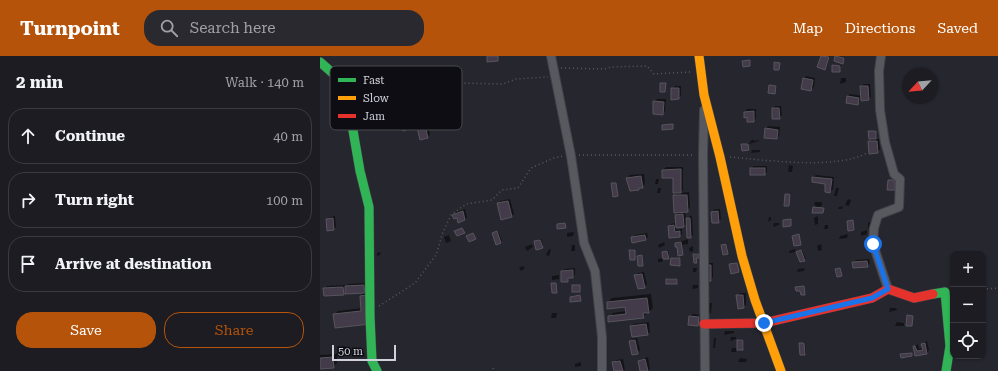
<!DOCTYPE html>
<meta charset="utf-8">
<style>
:root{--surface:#1c1c22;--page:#29292f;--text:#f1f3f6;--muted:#a0a1a5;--line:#3a3a40;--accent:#b45309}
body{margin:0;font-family:"Roboto Serif",serif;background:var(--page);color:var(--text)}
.controls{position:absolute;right:12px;bottom:12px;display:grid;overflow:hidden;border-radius:8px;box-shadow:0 1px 3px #0004}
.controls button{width:36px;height:36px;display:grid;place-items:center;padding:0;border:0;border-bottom:1px solid var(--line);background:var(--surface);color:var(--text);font:20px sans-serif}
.compass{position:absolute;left:582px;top:12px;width:36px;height:36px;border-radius:50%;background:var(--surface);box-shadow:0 1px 3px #0004;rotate:244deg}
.scale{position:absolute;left:12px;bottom:10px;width:64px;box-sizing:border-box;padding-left:4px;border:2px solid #d1d1db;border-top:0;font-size:11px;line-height:14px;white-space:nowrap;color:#d1d1db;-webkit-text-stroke:3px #0d0d13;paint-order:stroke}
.stop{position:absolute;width:12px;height:12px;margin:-9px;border:3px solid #1a73e8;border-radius:50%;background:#fff}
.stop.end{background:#1a73e8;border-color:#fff;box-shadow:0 1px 4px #0008}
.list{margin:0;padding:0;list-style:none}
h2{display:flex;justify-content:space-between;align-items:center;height:52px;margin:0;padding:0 16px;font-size:17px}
h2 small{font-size:13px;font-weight:400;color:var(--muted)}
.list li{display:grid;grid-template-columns:26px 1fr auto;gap:12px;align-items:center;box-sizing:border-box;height:56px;margin:0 8px 8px;padding:0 8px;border:1px solid var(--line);border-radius:16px}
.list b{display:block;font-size:15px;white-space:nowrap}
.list em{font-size:13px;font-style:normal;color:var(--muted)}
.actions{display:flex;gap:8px;padding:12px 16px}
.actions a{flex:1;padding:9px 0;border:1px solid var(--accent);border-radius:16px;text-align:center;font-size:14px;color:var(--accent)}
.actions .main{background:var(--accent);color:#fff}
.icon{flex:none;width:22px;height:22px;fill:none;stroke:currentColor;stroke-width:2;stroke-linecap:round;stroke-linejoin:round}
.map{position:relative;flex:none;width:678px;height:315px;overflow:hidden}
header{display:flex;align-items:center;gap:24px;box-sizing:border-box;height:56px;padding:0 20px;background:var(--accent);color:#fff}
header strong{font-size:19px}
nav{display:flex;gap:22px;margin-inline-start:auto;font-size:14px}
.search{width:280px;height:36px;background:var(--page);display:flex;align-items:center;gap:10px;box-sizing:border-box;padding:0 14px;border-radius:16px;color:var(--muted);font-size:15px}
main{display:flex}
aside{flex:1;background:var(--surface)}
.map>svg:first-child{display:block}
.shadow{fill:#0007}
.building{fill:#433a4a;stroke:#58555c}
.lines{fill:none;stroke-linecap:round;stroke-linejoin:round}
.street-casing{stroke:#424249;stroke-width:10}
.fast-casing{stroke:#424249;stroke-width:10}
.slow-casing{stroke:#424249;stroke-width:10}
.jam-casing{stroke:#424249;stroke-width:10}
.path{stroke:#59595f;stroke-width:1.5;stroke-dasharray:1 3;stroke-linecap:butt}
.street{stroke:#58585f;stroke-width:8}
.fast{stroke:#30b455;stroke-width:9}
.slow{stroke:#ff9f0a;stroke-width:9}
.jam{stroke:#e5322d;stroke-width:9}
.route{stroke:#1a73e8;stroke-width:5}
.key{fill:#0d0d13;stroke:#48484f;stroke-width:1}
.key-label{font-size:11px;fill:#d1d1db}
</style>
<header>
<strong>Turnpoint</strong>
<div class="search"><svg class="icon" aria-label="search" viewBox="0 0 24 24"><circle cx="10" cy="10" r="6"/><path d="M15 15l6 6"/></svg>Search here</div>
<nav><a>Map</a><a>Directions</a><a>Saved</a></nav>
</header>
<main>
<aside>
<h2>2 min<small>Walk · 140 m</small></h2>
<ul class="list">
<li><svg class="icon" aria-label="ahead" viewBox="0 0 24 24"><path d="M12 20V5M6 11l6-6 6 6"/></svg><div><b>Continue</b></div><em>40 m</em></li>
<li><svg class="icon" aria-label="right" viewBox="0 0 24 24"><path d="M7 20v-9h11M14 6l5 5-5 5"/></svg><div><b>Turn right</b></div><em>100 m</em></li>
<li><svg class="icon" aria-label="arrive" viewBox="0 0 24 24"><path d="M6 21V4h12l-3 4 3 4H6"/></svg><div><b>Arrive at destination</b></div></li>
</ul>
<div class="actions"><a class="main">Save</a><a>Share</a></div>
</aside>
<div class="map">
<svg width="678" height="315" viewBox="0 0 678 315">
<rect width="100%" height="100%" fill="#26262e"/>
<g class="shadow">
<polygon points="502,0 510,0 507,10 505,13 499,11"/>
<polygon points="516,0 525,1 523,6 522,6 515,4"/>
<polygon points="514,9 521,9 520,15 513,10"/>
<polygon points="486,20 495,22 494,31 491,34 484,22"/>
<polygon points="521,22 526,22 526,26 520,28"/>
<polygon points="544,28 550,28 551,41 549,43 541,44 538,48 527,41 530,38 542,40 541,30"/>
<polygon points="451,29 457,30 455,37 450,30"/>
<polygon points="355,30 361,30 361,40 358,42 352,33"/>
<polygon points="337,43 346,43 345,55 343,58 334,46"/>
<polygon points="455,50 461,50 462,59 460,62 453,53"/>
<polygon points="427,53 436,53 436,62 434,65 425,56"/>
<polygon points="108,67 110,78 108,81 101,83 98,72 101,69"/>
<polygon points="448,70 460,71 459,80 457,82 446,72"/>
<polygon points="556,74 557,81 554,83 559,83 560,93 557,96 549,86 553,82 549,76"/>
<polygon points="431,84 434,84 434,85 439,84 439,85 429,88 428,93 422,89 430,87"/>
<polygon points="432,94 440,94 440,96 431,97"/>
<polygon points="469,109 473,110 472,116 468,116"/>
<polygon points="434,110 447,110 447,116 444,118 431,112"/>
<polygon points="346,111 363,111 363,134 360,137 369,136 370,152 365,155 366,163 370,160 372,160 373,179 371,181 367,167 364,170 357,170 357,174 362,173 362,178 359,180 349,170 351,168 356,167 356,159 359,155 354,140 357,136 354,121 343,114"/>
<polygon points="324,118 325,128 319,133 307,122 310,119"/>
<polygon points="496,119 514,121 513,133 510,136 507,127 493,121"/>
<polygon points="336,123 339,123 338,128 335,128"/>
<polygon points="338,132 341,132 340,137 337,137"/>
<polygon points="516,132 519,132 517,140 514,140"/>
<polygon points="467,137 471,137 469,149 466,138"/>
<polygon points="190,143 194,158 191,160 178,148 180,145"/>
<polygon points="528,143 531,144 529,150 525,149"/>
<polygon points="495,146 502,146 502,149 500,151 504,151 503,156 494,152 496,149 494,149"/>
<polygon points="523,150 522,153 518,153 519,151"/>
<polygon points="145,153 147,161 145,164 139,165 137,161 134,159 136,156"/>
<polygon points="395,153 400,153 401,163 398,166 392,156"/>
<polygon points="15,160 16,171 14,173 7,163 10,161"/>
<polygon points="498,160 498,168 495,169 494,162"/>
<polygon points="449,161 451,161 451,164 448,166"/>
<polygon points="552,165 552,171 548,172 548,167"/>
<polygon points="454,167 459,167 459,169 453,171"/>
<polygon points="505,169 508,169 508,173 504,173"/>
<polygon points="547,174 547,178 541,180 541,176"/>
<polygon points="178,175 182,185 181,186 173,177"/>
<polygon points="254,176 253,180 247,181 247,177"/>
<polygon points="327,177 328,181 326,183 312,182 315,179"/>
<polygon points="479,178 481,187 480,188 473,180"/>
<polygon points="528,178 527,182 519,183 520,180"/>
<polygon points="129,179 131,185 126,187 124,181"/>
<polygon points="221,183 223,190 222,191 216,185"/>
<polygon points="368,183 368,188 362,189 362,198 356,187"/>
<polygon points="344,186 345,189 339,192 338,189"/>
<polygon points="407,187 408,196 407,197 402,189"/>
<polygon points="212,188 213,191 207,195 205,191"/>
<polygon points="501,188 502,194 498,195 497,190"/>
<polygon points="252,189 255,189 255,195 251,195"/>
<polygon points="373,190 373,195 370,196 369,192"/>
<polygon points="229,193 231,194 229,200 226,199"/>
<rect x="311" y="193" width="4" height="10"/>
<polygon points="475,193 475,196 469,197 469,195"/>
<polygon points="348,194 349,201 343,203 342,206 338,206 338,203 344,202 343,196"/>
<polygon points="482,194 486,203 485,204 478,196"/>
<polygon points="61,196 60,199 57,200 57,197"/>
<polygon points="375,197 380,197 380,200 377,201 376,206 374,198"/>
<polygon points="319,199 323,199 323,209 318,200"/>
<polygon points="353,201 361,202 360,209 351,208"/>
<polygon points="549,203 550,207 547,210 533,207 536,204"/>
<polygon points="389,207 393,207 393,221 391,224 386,209"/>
<polygon points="203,210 205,212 201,215 199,212"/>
<polygon points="255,212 255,218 253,221 250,221 248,225 242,215 245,213"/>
<polygon points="373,212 377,212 376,216 373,216"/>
<polygon points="485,212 484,215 477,216 478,213"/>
<polygon points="324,216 327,228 324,231 315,219 318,217"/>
<polygon points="239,219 239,223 232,224 232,220"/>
<polygon points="348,222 358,222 358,226 357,227 347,223"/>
<polygon points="46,227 53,263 14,259 18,255 42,252 41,240 44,236 26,235 23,238 4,233 7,230 26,229 26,230 28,228"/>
<polygon points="373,229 378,229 378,232 372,233"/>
<polygon points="420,237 426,237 426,249 424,251 419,252 417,240"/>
<polygon points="331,238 333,252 323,261 289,261 293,257 306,255 306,250 288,246 292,242"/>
<polygon points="261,239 261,244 251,241 252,240"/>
<polygon points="387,247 392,247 391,257 387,258"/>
<polygon points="570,252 576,252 577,254 569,256"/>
<polygon points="232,257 237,257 236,262 231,262"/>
<polygon points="373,258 381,259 380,266 377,269 370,260"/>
<polygon points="329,266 330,276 327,278 311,270 314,268"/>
<polygon points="577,266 584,267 584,270 575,270"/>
<polygon points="405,275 414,275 414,277 404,279"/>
<polygon points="411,281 416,281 416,283 410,285"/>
<polygon points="317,282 320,294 317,297 310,285 312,283"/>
<polygon points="394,282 396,282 395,292 393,292"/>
<polygon points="419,283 424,283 424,292 423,293 417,293 416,296 411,296 412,292 418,292"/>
<polygon points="607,285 609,294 607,297 596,299 594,291 598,288 599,293 603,292 602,288"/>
<polygon points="485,286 486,297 485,298 480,288"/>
<polygon points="17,298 17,307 13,311 0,312 0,299"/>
<polygon points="328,301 330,313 328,315 322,315 319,305 322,303"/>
<polygon points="420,302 427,303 426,306 418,306"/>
<polygon points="303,303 305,314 295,315 294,307 296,304"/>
<polygon points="261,306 261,310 255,311 255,308"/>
</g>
<g class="building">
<polygon points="167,0 178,0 178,5 167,6"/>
<polygon points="501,0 509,1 505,14 497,11"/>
<polygon points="515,0 524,2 523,8 514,5"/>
<polygon points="430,4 430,10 423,11 422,5"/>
<polygon points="454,6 460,7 459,14 454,14"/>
<polygon points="512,9 520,10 520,16 512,16"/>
<polygon points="483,22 493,24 491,35 481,33"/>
<polygon points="340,27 346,27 345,36 340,36"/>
<polygon points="449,29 456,30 455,38 448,37"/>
<polygon points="540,30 548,30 549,44 541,45"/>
<polygon points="351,32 359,32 359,43 351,44"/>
<polygon points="527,40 539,42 538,49 526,47"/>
<polygon points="333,45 344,46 343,59 333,58"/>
<polygon points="452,52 459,52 460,63 452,63"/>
<polygon points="434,55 434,66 427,66 427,61 424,62 424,56"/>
<polygon points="85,61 89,73 83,75 78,64"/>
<polygon points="353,68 353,73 342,74 342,69"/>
<polygon points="105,69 108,82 100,84 97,71"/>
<polygon points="445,72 458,74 457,83 444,82"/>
<polygon points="548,75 556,75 556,83 549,83"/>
<polygon points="548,85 557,85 558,97 549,98"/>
<polygon points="421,88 428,88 429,94 422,95"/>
<rect x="430" y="112" width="15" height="7"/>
<polygon points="361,113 361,137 353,137 353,122 342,122 342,114"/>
<polygon points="321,120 323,132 319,132 319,134 310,135 306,122"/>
<polygon points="492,121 512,123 510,137 505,136 505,128 492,126"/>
<polygon points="568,124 575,124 575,134 567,134"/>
<polygon points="291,127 296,127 298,140 293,141"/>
<polygon points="465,138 470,138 469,150 464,150"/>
<polygon points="353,139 367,139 368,156 354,157"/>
<polygon points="188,145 192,161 181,164 177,147"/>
<polygon points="493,151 504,152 503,157 492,157"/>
<polygon points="143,155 145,164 138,167 137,162 134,163 132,159"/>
<polygon points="398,155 399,167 392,167 391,156"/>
<polygon points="363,158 364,171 356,172 355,159"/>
<polygon points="13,162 14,174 7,175 6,163"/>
<polygon points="366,162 370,162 371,182 367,182"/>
<polygon points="471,163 471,170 463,171 463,164"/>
<polygon points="533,164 534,174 528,175 527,165"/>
<polygon points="245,167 246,172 237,173 237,168"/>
<polygon points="354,169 355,176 360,175 360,181 349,182 348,170"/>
<polygon points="142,172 145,177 137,180 134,175"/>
<polygon points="177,175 181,187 176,189 172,177"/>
<polygon points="153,177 156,183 149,186 146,180"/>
<polygon points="479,178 481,189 474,190 472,180"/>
<polygon points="325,179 326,184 312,187 311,181"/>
<polygon points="220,184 223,192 216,194 214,185"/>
<polygon points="361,186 363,199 358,200 357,191 355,191 355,187"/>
<polygon points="406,188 408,198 403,199 401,189"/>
<polygon points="309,194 315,194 315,204 310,204"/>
<polygon points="481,194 485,205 480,206 476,196"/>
<polygon points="347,195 349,203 343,203 342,196"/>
<polygon points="373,198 379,198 379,202 376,202 377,207 374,207"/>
<polygon points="322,199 323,210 318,210 317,200"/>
<polygon points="351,202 360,202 360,210 350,209"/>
<polygon points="547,205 548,211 533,212 532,206"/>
<polygon points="417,207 419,216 411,218 409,208"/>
<polygon points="385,209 391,209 391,225 386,225"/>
<polygon points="520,212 522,220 517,221 515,213"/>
<polygon points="253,214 253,222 248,222 248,226 241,226 241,215"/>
<polygon points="322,218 325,232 318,233 314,219"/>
<rect x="346" y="223" width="11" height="5"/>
<polygon points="231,227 236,227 237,237 232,237"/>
<polygon points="44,229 45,237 25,238 25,230"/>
<rect x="252" y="229" width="8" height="7"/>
<polygon points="484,230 485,239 481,239 480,235 476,235 475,231"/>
<polygon points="23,231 24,239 4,240 3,232"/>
<polygon points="47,239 50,268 15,272 13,258 41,255 40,240"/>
<polygon points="260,239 261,245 250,246 250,241"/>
<polygon points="416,239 423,239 424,252 418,253"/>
<polygon points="327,242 329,257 323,257 324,262 288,266 288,260 306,258 305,251 287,253 287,246"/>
<polygon points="587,259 593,260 592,270 586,270"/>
<polygon points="369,260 379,261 378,270 368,269"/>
<polygon points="326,268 328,279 312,281 310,270"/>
<polygon points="315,284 318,298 312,299 309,285"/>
<rect x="417" y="284" width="6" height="10"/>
<polygon points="479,287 484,287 485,299 480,299"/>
<polygon points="605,287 607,298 595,300 593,290 595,290 597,295 603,294 601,288"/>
<polygon points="592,297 592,300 581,302 580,298"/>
<polygon points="13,301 14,312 0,313 0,302"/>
<polygon points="325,303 328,315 320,315 318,305"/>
<polygon points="300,305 303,315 294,315 292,306"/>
</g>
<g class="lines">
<defs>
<g id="street">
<polyline points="231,0 251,100 264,187 275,215 282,281 282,315"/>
<polyline points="561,0 559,15 560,54 565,86 574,118 580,123 579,151 558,159 554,172 553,188 568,233"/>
<polyline points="384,54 383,99 385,315"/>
</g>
<g id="fast">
<polyline points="0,6 25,28 40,115 49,151 50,261 52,305 57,315"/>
<polyline points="613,238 625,236 630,290 626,315"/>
</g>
<polyline id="slow" points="379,0 384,39 400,101 422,200 435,244 461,315"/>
<polyline id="jam" points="384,268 444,267 552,242 568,233 594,242 613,238"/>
</defs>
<use href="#street" class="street-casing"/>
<use href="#fast" class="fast-casing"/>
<use href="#slow" class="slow-casing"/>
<use href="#jam" class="jam-casing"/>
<g class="path">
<polyline points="241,12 284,13 291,11 327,10 334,18 370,16"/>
<polyline points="34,27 58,25 109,26 130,31 139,27 183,28 196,23 228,21"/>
<polyline points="259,99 375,99"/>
<path d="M410,101C445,104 516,114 547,97"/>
<polyline points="663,233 678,232"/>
<polyline points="59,250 95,227 116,199 123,176 131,159 146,148 172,144 182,134 198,132 211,112 234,102 243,100"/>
<polyline points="173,312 175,315"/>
</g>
<use href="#street" class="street"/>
<use href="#fast" class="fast"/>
<use href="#slow" class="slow"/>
<use href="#jam" class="jam"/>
</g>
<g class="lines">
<polyline class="route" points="444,267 552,242 568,233 553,188"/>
</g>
<rect x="10" y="10" width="132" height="64" rx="6" class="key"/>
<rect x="18" y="22" width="18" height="4" fill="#30b455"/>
<rect x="18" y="40" width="18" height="4" fill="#ff9f0a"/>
<rect x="18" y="58" width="18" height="4" fill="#e5322d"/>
<g class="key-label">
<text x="43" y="28">Fast</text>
<text x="43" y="46">Slow</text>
<text x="43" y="64">Jam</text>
</g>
</svg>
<div class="controls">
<button>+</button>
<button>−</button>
<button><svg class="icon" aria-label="locate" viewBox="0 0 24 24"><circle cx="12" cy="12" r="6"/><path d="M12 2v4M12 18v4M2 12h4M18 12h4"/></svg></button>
</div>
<svg class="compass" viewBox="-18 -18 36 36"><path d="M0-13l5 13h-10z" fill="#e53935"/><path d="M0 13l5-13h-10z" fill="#a0a1a5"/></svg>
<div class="scale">50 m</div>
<div class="stop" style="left:553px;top:188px"></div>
<div class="stop end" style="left:444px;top:267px"></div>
</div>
</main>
